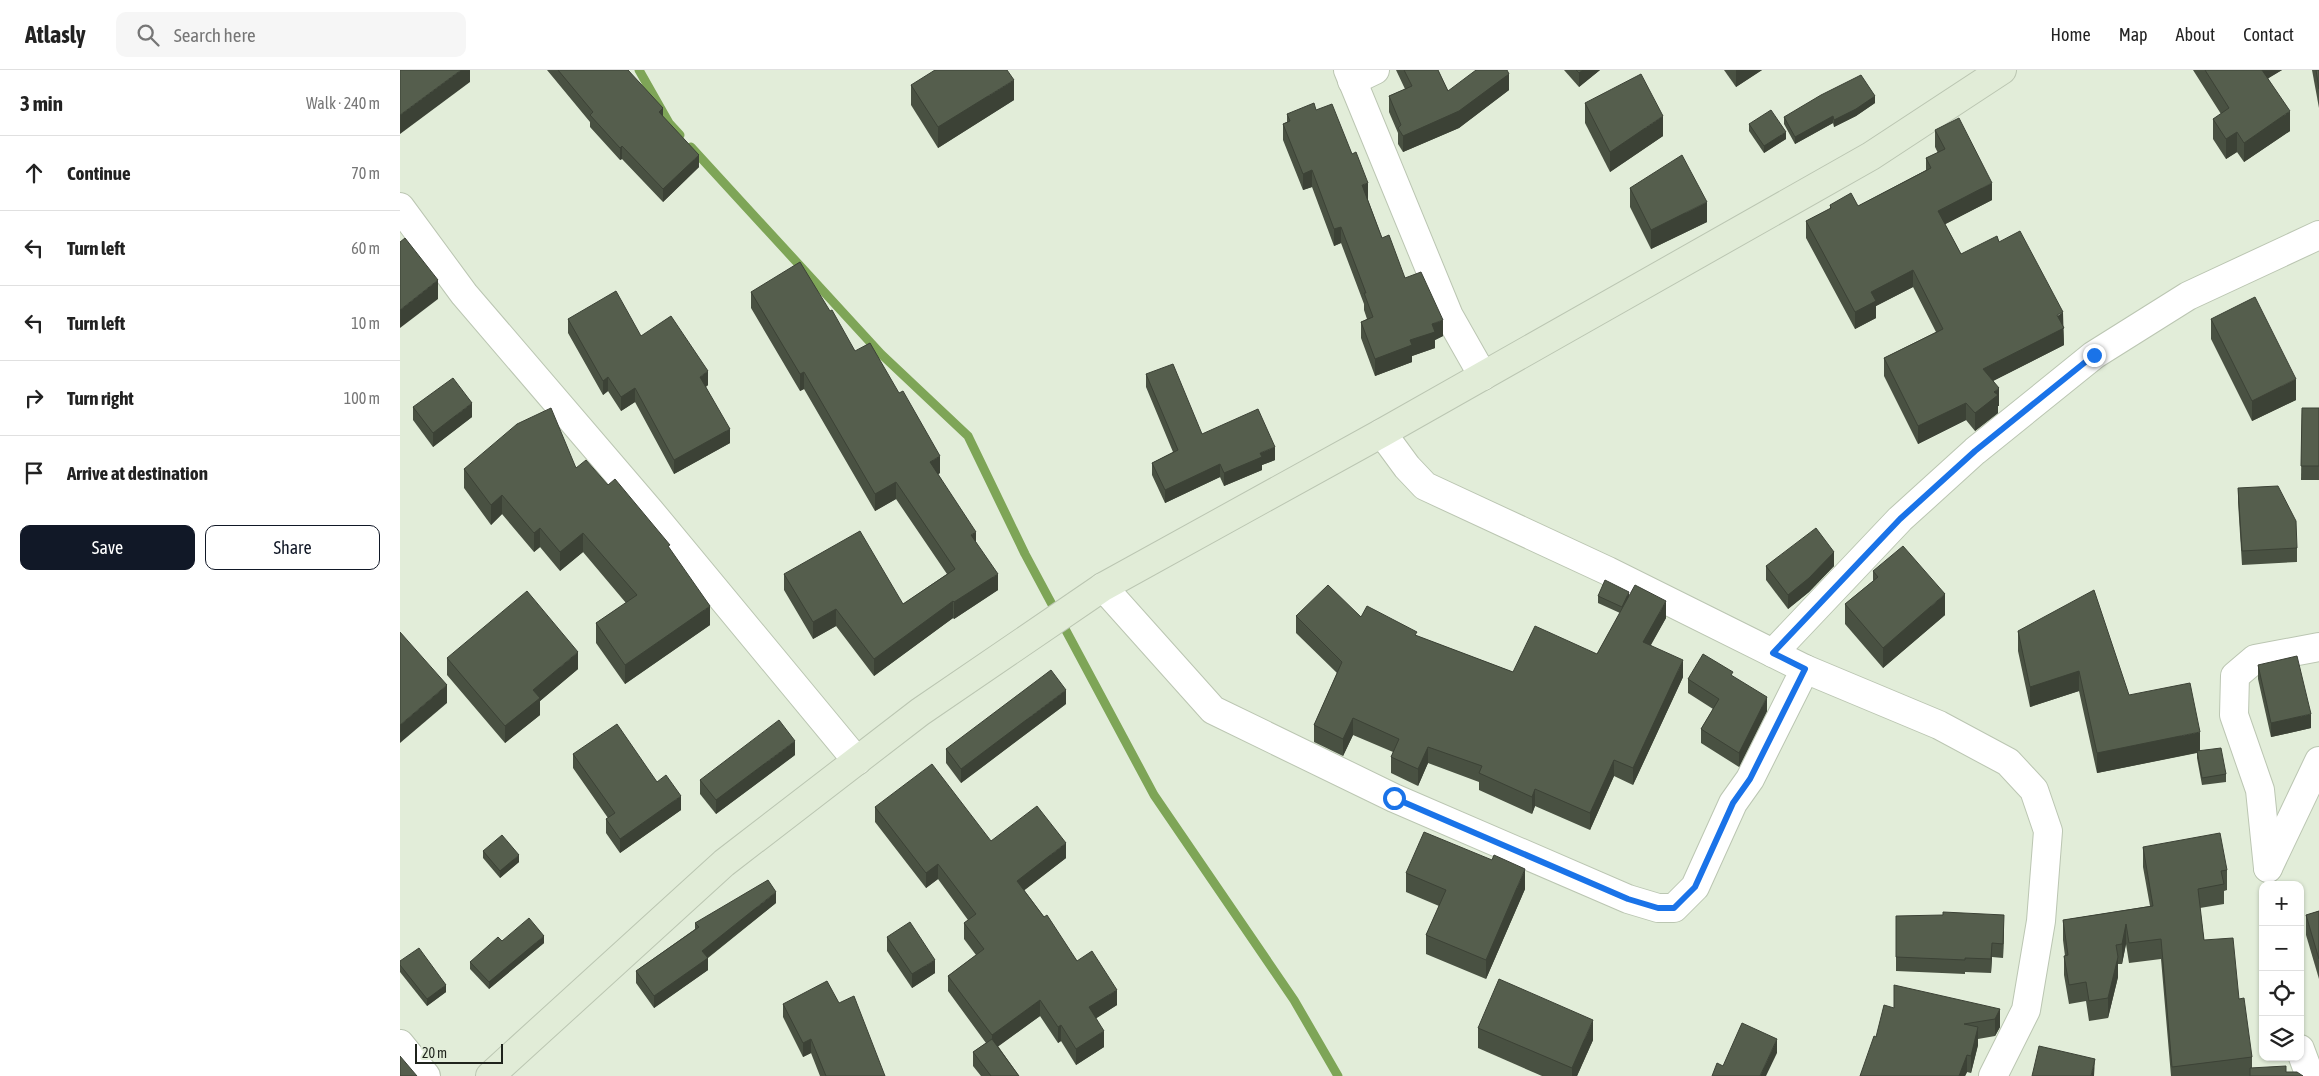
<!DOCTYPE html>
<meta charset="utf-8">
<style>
:root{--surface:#fff;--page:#f6f6f6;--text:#222;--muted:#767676;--line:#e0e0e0;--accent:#111827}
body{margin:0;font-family:"Asap Condensed",sans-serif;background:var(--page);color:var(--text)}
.controls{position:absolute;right:15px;bottom:15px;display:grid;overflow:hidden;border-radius:10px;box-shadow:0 1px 4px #0004}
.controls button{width:45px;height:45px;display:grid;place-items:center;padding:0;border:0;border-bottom:1px solid var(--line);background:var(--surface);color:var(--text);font:25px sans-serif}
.scale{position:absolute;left:15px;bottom:12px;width:88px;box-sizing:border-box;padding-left:5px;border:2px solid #1f231c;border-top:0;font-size:14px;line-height:18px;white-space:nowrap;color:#1f231c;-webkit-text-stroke:4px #e2edd9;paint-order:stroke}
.stop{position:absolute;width:15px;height:15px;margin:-11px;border:4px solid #1a73e8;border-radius:50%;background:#fff}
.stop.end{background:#1a73e8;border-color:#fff;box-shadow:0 1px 5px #0008}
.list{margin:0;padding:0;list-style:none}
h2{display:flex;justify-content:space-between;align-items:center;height:65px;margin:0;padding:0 20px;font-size:21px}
h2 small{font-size:16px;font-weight:400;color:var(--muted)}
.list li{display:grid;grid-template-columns:32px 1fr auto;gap:15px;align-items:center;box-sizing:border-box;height:75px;padding:0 20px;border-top:1px solid var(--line)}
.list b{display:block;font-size:19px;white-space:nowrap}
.list em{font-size:16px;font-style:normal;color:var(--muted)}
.actions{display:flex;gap:10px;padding:15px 20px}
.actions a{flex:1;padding:11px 0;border:1px solid var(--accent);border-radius:10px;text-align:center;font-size:18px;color:var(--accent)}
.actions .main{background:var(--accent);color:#fff}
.icon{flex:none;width:28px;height:28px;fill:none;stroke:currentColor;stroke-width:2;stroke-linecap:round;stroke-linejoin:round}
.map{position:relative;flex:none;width:1919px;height:1006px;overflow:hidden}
header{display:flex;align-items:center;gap:30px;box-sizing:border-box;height:70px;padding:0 25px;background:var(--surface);border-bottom:1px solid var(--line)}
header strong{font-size:24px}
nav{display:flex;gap:28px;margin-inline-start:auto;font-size:18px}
.search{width:350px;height:45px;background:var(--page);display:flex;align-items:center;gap:12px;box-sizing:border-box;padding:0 18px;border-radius:10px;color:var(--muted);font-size:19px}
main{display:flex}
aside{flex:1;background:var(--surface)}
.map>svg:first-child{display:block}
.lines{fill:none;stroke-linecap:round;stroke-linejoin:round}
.stream{stroke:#7ea557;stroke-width:9}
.street-casing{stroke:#bbc6b2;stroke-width:30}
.secondary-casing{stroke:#bbc6b2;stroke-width:30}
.street{stroke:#fff;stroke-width:28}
.secondary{stroke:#e1ecd7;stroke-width:28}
.wall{fill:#495142}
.shaded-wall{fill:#3c4236}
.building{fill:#555e4d;stroke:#3c4236}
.route{stroke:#1a73e8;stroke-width:6}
</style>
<header>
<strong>Atlasly</strong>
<div class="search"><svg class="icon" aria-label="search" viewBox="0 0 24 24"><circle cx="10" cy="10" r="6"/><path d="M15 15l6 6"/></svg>Search here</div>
<nav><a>Home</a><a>Map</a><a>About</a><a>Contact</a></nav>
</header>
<main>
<aside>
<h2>3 min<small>Walk · 240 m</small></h2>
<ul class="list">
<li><svg class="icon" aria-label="ahead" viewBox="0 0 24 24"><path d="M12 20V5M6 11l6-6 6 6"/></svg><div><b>Continue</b></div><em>70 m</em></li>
<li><svg class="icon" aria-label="left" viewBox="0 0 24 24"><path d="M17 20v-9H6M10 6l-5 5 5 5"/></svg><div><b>Turn left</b></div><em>60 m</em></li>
<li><svg class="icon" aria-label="left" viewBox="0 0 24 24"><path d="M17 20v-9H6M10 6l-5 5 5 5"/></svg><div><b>Turn left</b></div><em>10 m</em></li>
<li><svg class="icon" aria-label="right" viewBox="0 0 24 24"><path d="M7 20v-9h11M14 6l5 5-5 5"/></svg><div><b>Turn right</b></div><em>100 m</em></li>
<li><svg class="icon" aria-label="arrive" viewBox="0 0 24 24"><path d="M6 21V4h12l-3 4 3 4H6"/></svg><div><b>Arrive at destination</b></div></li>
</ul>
<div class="actions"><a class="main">Save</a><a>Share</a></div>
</aside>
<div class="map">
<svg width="1919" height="1006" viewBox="0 0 1919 1006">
<rect width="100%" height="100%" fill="#e2edd9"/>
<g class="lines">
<g class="stream">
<polyline points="239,0 269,53 280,65"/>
<polyline points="291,77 481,284 568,366 625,484 754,725 894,930 938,1006"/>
</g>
<defs>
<g id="street">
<polyline points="948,0 1049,246 1083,306"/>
<polyline points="952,11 975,0"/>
<polyline points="0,137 64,224 250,441 457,691"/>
<polyline points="703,517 813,640 994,728 1228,829 1258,838 1274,838 1295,817 1333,733 1350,709 1405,599 1208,501 1025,416 1007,397 982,363"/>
<polyline points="1373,583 1500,449 1575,381 1694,285 1788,226 1919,165"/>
<polyline points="1405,599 1539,655 1608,692 1634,720 1648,761 1641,851 1626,940 1593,1006"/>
<polyline points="1868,798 1860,720 1834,645 1835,606 1855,589 1919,577"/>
<polyline points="1868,798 1919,691"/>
<polyline points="0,974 26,1006"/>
<polyline points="1900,979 1910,1006"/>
</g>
<polyline id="secondary" points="90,1006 324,793 520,642 703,517 982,363 1471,86 1602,0"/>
</defs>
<use href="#street" class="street-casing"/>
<use href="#secondary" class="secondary-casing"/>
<use href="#street" class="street"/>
<use href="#secondary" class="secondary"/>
</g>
<g class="wall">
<polygon points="147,0 228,0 263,47 299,97 263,132 222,89 220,90 190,57 190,52"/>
<polygon points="996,0 1038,0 1048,21 1109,20 1059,58 1003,82 998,74 998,63 989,42 989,26 1005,19"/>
<polygon points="1164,0 1200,0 1179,17"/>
<polygon points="1324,0 1362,0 1336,17"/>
<polygon points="1793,0 1882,0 1868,8 1890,61 1844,92 1837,82 1826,89 1813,69 1813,49 1821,44"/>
<polygon points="1912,0 1919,0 1919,38"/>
<polygon points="511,15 614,30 538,78 511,35"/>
<polygon points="1185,33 1263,66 1210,102 1185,53"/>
<polygon points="1475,33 1456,46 1434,57 1433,53 1395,74 1384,54 1384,47"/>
<polygon points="916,40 968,129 968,130 982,168 1005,208 1043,266 1035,270 1035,278 1012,286 1012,292 975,306 961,268 961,252 967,249 964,240 964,234 941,173 934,176 912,117 903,120 883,70 883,54 887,52 887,44"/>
<polygon points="1349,54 1386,69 1364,83 1349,61"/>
<polygon points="1535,60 1592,130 1545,154 1561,184 1599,172 1663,256 1664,275 1593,311 1599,336 1598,336 1598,343 1575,361 1566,350 1518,374 1484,306 1484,288 1536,262 1513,217 1476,236 1476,248 1455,259 1406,168 1406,151 1430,139 1430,135 1458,136 1526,100 1526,88 1538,83 1535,77"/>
<polygon points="1230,118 1307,152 1251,179 1230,137"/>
<polygon points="351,222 455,281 540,403 538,404 576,472 598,520 554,549 553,548 474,606 436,556 413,569 384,520 384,504 503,534 547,504 496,429 475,441 404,319 400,321 351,238"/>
<polygon points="168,249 241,266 308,315 306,317 330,373 274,404 235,332 221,341 208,321 203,325 168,263"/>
<polygon points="1811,249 1896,330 1852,351 1811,269"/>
<polygon points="746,304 802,364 875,390 862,395 862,400 824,416 820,407 765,433 752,405 752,393 773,382 746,317"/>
<polygon points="13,337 72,347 33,377 13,350"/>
<polygon points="1902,338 1919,338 1919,410 1901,410"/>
<polygon points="176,398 208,415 270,479 310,555 225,614 196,573 196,553 226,533 183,482 160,501 140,477 134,482 102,444 91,455 64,418 64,399"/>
<polygon points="1838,418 1897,478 1897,492 1842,495 1838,432"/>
<polygon points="1366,496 1434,496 1409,522 1388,539 1366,510"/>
<polygon points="1473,501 1545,545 1483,598 1445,554 1445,534 1473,511"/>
<polygon points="1198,526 1229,526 1266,548 1251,575 1283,607 1233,715 1214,706 1190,760 1135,736 1132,744 1079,720 1079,712 1028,693 1018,716 991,703 991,687 993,682 953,665 943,686 914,672 914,655 937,603 896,563 896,546 961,547 1017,566 1113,602 1197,584 1220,543 1198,533"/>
<polygon points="1618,561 1729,625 1800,681 1826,704 1826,712 1802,715 1797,688 1797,683 1697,703 1679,621 1630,637 1618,581"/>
<polygon points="47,588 178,599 140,631 140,645 105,673 47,605"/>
<polygon points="1858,595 1911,658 1871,667 1858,609"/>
<polygon points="1333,607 1367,641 1339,697 1301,673 1301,659 1313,639 1288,623 1288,609"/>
<polygon points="666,634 561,713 546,693 546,679"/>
<polygon points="173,684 257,712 281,740 220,783 206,763 206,749 208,748 173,698"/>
<polygon points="395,685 316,744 300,724 300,710"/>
<polygon points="475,737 591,771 666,788 624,820 677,891 717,935 696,948 704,977 676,995 661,971 658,973 640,946 598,976 619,1006 581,1006 573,996 573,982 586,973 548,921 548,906 576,885 564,869 564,853 568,850 538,809 526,818 475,752"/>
<polygon points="1743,777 1827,800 1827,820 1824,821 1824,834 1800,838 1804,870 1839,929 1852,987 1852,998 1886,1002 1903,1006 1771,1006 1761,889 1729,893 1726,874 1722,894 1718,894 1718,907 1708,948 1689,951 1686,931 1669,934 1664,905 1664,886 1665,886 1663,870 1663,850 1750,836 1743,797"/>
<polygon points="83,781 119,792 100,808 83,788"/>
<polygon points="1006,803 1125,819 1086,909 1026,884 1026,865 1039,836 1006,822"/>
<polygon points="376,833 308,888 308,900 254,938 236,913 236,901 295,859 295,853"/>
<polygon points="1919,841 1919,909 1906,865 1906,845"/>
<polygon points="1496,846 1604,859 1603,888 1592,887 1591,903 1565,902 1565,904 1496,901"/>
<polygon points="487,867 535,903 512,918 487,881"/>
<polygon points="102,871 144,873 89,919 70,899 70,892"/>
<polygon points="0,891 46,922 27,936 0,902"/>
<polygon points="439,933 485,1006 420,1006 411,983 403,987 383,947 383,934"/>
<polygon points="1494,938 1600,939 1600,957 1595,966 1578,969 1578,975 1571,1003 1567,1002 1565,1006 1460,1006 1476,967"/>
<polygon points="1078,958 1193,970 1177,1006 1142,1006 1078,978"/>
</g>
<g class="shaded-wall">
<polygon points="61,0 70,0 70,12 0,64 0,45"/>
<polygon points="1183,0 1200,0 1179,17 1179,3"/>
<polygon points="1336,0 1362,0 1336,17"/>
<polygon points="1859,0 1882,0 1859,14"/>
<polygon points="1109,4 1109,20 1059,58 1003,82 1003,66"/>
<polygon points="614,10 614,30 538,78 538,57"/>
<polygon points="1475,26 1475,33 1456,46 1434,57 1434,50"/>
<polygon points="263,38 263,51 259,42"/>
<polygon points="1890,41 1890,61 1844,92 1844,73"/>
<polygon points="1263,46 1263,66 1210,102 1210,82"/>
<polygon points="1433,46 1433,53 1395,74 1395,67"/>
<polygon points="1386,62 1386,69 1364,83 1364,76"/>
<polygon points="1837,62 1837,82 1826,89 1826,69"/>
<polygon points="222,76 222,89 220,90 220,78"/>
<polygon points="299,85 299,97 263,132 263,119"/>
<polygon points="912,100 912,117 903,120 903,104"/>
<polygon points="968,113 968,129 962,132 962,115"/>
<polygon points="1592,113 1592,130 1538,158 1538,141"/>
<polygon points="1307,132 1307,152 1251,179 1251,160"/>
<polygon points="941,157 941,173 934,176 934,159"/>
<polygon points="1513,200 1513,217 1476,236 1476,248 1455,259 1455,242 1471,222"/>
<polygon points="38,210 38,229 0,258 0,240"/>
<polygon points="1663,242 1664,275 1583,316 1583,299"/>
<polygon points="1043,250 1043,266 1035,270 1035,278 1012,286 1012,292 975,306 975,289 1010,270 1032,254"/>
<polygon points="308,301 308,315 300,320 300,307"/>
<polygon points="404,302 404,319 400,321 400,304"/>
<polygon points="208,307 208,321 203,325 203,311"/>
<polygon points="1896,309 1896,330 1852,351 1852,331"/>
<polygon points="235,318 235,332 221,341 221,327"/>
<polygon points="1599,318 1599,336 1598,336 1598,343 1575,361 1575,343 1594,322"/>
<polygon points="72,333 72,347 33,377 33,363"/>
<polygon points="1566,333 1566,350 1518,374 1518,356"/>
<polygon points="330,359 330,373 274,404 274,390"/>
<polygon points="875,377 875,390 862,395 862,400 824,416 824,403 860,383"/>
<polygon points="540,386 540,403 530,409 530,392"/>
<polygon points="820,394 820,407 765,433 765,420"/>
<polygon points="496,412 496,429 475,441 475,424"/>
<polygon points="102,425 102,444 91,455 91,435"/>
<polygon points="140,458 140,477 134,482 134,463"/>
<polygon points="576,462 576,478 571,465"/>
<polygon points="183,463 183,482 160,501 160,482"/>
<polygon points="1434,482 1434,496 1409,522 1388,539 1388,525"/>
<polygon points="598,504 598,520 554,549 554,532"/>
<polygon points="1229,522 1229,529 1222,544 1222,537"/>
<polygon points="1545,524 1545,545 1483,598 1483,578"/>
<polygon points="553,531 553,548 474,606 474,589"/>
<polygon points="1266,531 1266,548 1243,588 1243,572"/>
<polygon points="310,536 310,555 225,614 225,595"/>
<polygon points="436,539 436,556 413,569 413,552"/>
<polygon points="178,582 178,599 140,631 140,645 105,673 105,656 133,620"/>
<polygon points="1283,590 1283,607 1233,715 1233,698"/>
<polygon points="1679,601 1679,621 1630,637 1630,617"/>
<polygon points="47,615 47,633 0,673 0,655"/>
<polygon points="666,620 666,634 561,713 561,699"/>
<polygon points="1367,627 1367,641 1339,697 1339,683"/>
<polygon points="1911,644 1911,658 1871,667 1871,653"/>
<polygon points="953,648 953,665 943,686 943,669"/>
<polygon points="1800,662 1800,682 1697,703 1697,683"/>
<polygon points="395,671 395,685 316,744 316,730"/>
<polygon points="1028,677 1028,693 1018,716 1018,699"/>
<polygon points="1214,690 1214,706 1190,760 1190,743"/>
<polygon points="1135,719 1135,736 1132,744 1132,727"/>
<polygon points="281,726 281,740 220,783 220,769"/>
<polygon points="666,773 666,788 617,826 617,811"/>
<polygon points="119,785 119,792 100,808 100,801"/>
<polygon points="538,794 538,809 526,818 526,803"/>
<polygon points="1125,799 1125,819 1086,909 1086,890"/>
<polygon points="376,822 376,833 302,892 302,881"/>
<polygon points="1604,845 1604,859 1603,888 1603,874"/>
<polygon points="1726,854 1726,874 1722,894 1722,874"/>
<polygon points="144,866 144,873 89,919 89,912"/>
<polygon points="1592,873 1592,887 1591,903 1591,889"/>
<polygon points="1718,887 1718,907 1708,948 1708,928"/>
<polygon points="308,888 308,900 254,938 254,926"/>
<polygon points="535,890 535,903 512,918 512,904"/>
<polygon points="46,915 46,922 27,936 27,929"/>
<polygon points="717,920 717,935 689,953 689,937"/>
<polygon points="640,930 640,946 592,981 592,965"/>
<polygon points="1600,939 1600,957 1595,966 1595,949"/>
<polygon points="1193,950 1193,970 1177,1006 1172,1006 1172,998"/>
<polygon points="661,955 661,971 658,973 658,957"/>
<polygon points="1578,957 1578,975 1571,1003 1571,986"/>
<polygon points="704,961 704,977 676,995 676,979"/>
<polygon points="411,969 411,983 403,987 403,973"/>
<polygon points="1377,969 1377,983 1366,1006 1360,1006"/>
<polygon points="1567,985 1567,1002 1565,1006 1559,1006"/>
<polygon points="1695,989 1694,1006 1691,1006"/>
</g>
<g class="building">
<polygon points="0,0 61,0 0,45"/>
<polygon points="158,0 228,0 263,38 259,42 299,85 263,119 222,76 220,78 190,45 193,42"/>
<polygon points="535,0 607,0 614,10 538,57 511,15"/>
<polygon points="1004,0 1038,0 1048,21 1076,0 1107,0 1109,4 1059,41 1003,66 998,58 1001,55 989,26 1012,16"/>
<polygon points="1176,0 1183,0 1179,3"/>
<polygon points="1805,0 1862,0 1890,41 1844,73 1837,62 1826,69 1813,49 1829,38"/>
<polygon points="1916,0 1919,0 1919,19"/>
<polygon points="1241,4 1263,46 1210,82 1185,33"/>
<polygon points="1461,5 1475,26 1456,39 1434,50 1433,46 1395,67 1384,47 1421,25"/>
<polygon points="914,33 916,40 932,34 952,84 956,82 968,113 962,115 982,168 989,165 1005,208 1021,202 1043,250 1032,254 1035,262 1010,270 1012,275 975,289 961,252 973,247 964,223 966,223 941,157 934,159 912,100 903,104 883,54 890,51 887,44"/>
<polygon points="1371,40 1386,62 1364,76 1349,54"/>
<polygon points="1559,48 1592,113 1538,141 1561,184 1597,166 1599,172 1620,161 1663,242 1657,245 1664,258 1583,299 1599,318 1594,322 1598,325 1575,343 1566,333 1518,356 1484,288 1543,259 1513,200 1471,222 1476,231 1455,242 1406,151 1431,138 1430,135 1451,123 1458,136 1531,98 1526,88 1545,79 1535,60"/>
<polygon points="1282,85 1307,132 1251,160 1230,118"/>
<polygon points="5,168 38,210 0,240 0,172"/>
<polygon points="400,192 430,241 432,240 455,281 470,273 499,323 503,321 540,386 530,392 576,462 571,465 598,504 554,532 553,531 474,589 436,539 413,552 384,504 460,461 503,534 555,499 496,412 475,424 404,302 400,304 351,222"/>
<polygon points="216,221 241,266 271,246 308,301 300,307 330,359 274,390 235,318 221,327 208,307 203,311 168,249"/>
<polygon points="1855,227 1896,309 1852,331 1811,249"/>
<polygon points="773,294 802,364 858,339 875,377 860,383 862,387 824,403 820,394 765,420 752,393 778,380 746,304"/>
<polygon points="53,308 72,333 33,363 13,337"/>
<polygon points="151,338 176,398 186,390 208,415 215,409 270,475 268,476 310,536 225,595 196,553 237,525 183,463 160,482 140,458 134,463 102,425 91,435 64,399 117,354"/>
<polygon points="1902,338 1919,338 1919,396 1901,396"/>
<polygon points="1878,416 1896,451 1897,478 1842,481 1838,418"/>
<polygon points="1416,458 1434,482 1409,508 1388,525 1366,496"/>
<polygon points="1503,476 1545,524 1483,578 1445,534 1478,507 1473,501"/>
<polygon points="1205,510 1229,522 1222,537 1198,526"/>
<polygon points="928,515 961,547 967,536 1017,562 1015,565 1113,602 1135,556 1197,584 1235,515 1266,531 1243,572 1283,590 1233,698 1214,690 1190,743 1135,719 1132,727 1079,703 1082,696 1028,677 1018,699 991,687 999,669 953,648 943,669 914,655 942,592 896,546"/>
<polygon points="1694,520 1729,625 1790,613 1800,662 1697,683 1679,601 1630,617 1618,561"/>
<polygon points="127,521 178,582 133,620 140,628 105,656 47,588"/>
<polygon points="0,562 47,615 0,655"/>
<polygon points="1303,584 1333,602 1331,605 1367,627 1339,683 1301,659 1319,629 1288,609"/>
<polygon points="1897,586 1911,644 1871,653 1858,595"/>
<polygon points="651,600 666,620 561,699 546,679"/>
<polygon points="379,650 395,671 316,730 300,710"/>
<polygon points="217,654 257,712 266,705 281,726 220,769 206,749 215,743 173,684"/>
<polygon points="1821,678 1826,704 1802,708 1797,681"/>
<polygon points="532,694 591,771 637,736 666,773 617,811 644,847 647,845 677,891 692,881 717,920 689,937 704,961 676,979 661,955 658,957 640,930 592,965 548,906 584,879 564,853 576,844 538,794 526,803 475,737"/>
<polygon points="1024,762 1092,790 1094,785 1125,799 1086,890 1026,865 1046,820 1006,803"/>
<polygon points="1820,763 1827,800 1821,801 1824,814 1798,819 1804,870 1833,868 1839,929 1844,928 1852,987 1772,997 1761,869 1729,873 1726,854 1722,874 1716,875 1718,887 1708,928 1689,931 1686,912 1669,915 1664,886 1668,885 1663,850 1753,836 1743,777"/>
<polygon points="102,765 119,785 100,801 83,781"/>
<polygon points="368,810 376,822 302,881 308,888 254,926 236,901 299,857 295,853"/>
<polygon points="1919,841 1919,889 1906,845"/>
<polygon points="1543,842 1604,845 1603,874 1592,873 1591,889 1565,888 1565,890 1496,887 1496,846 1543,845"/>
<polygon points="129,848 144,866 89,912 70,892 98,867 102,871"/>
<polygon points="510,852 535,890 512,904 487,867"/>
<polygon points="19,878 46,915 27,929 0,895 0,891"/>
<polygon points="1099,909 1193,950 1172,998 1078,958"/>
<polygon points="427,911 439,933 454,926 485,1006 426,1006 411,969 403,973 383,934"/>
<polygon points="1494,915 1600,939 1595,949 1564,954 1578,957 1571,986 1567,985 1559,1006 1460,1006 1474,966 1476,967 1484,935 1494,938"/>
<polygon points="1342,953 1377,969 1360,1006 1312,1006 1317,993 1323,996"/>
<polygon points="592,969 619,1006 591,1006 573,982"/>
<polygon points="1639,976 1695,989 1691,1006 1632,1006"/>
<polygon points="0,986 17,1006 0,1006"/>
<polygon points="1886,996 1886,1002 1897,1002 1903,1006 1850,1006 1850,998"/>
</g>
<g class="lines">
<polyline class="route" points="994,728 1228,829 1258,838 1274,838 1295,817 1333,733 1350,709 1405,599 1373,583 1500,449 1575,381 1694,285"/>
</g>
</svg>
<div class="controls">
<button>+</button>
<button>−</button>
<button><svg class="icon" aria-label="locate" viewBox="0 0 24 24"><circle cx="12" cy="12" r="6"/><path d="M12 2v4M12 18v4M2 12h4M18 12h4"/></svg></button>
<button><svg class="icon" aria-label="layers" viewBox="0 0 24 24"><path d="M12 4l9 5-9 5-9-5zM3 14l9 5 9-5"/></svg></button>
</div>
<div class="scale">20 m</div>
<div class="stop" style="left:994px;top:728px"></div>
<div class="stop end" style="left:1694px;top:285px"></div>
</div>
</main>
